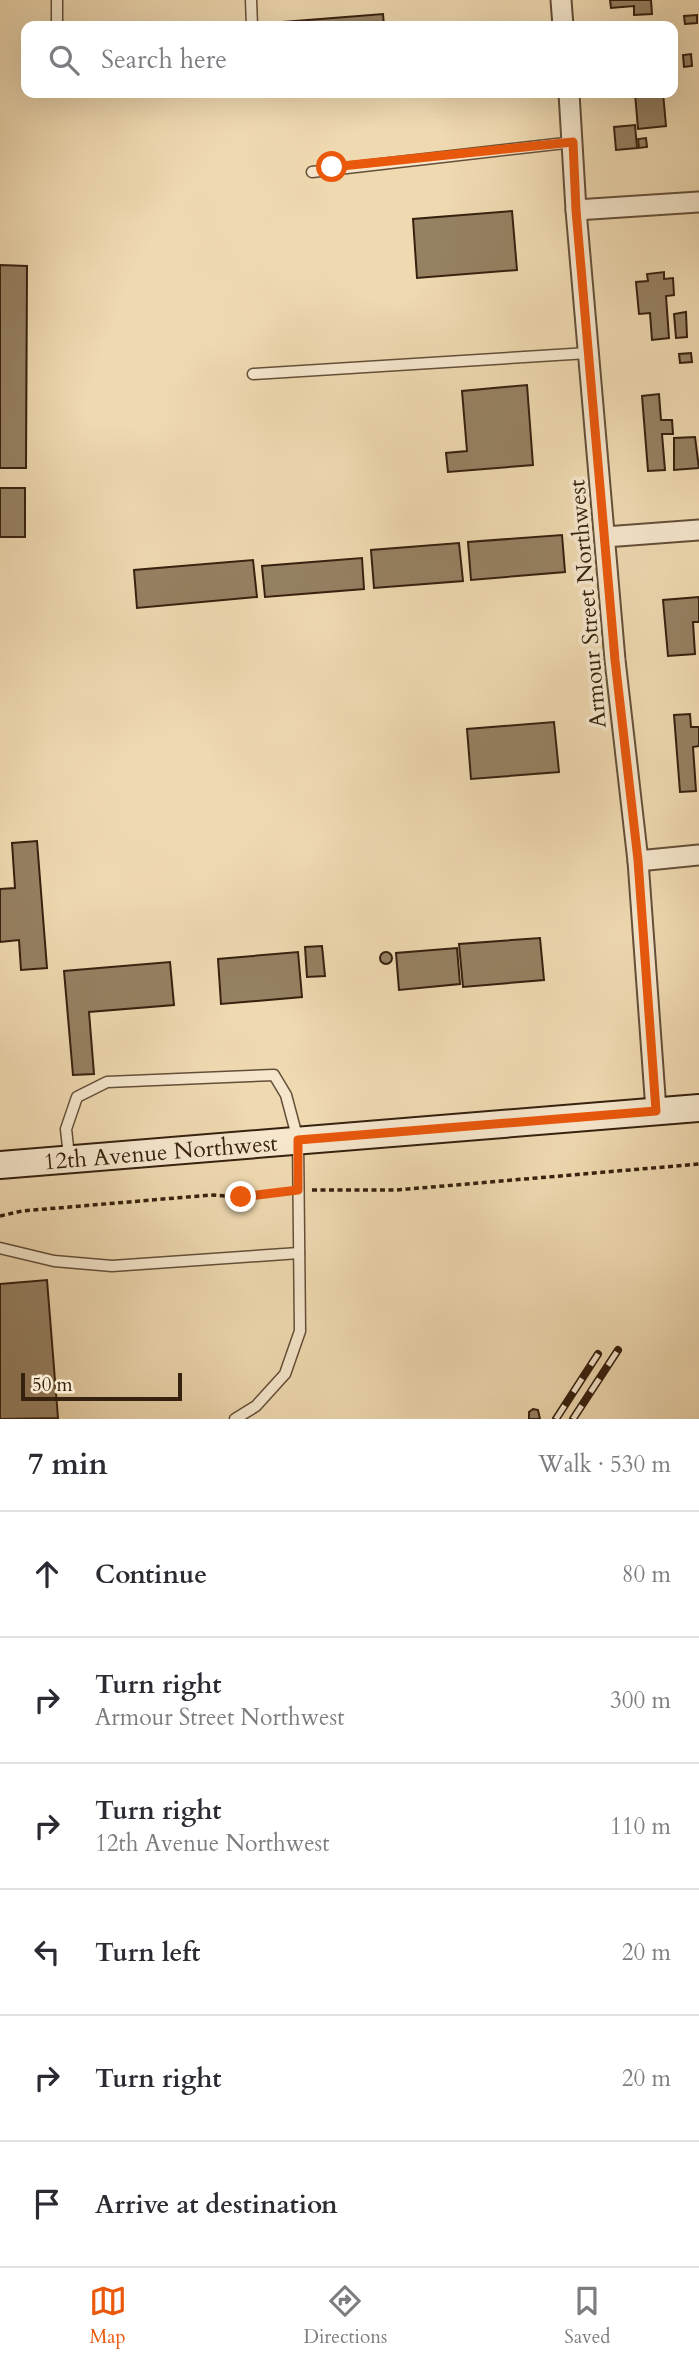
<!DOCTYPE html>
<meta charset="utf-8">
<style>
:root{--surface:#fff;--page:#f7f7f7;--text:#2b2b33;--muted:#7c7c81;--line:#e1e1e2;--accent:#ea580c}
body{margin:0;font-family:Cardo,serif;background:var(--page);color:var(--text)}
.scale{position:absolute;left:21px;bottom:18px;width:161px;box-sizing:border-box;padding-left:7px;border:4px solid #36210f;border-top:0;font-size:19px;line-height:24px;white-space:nowrap;color:#36210f;-webkit-text-stroke:5px #f5e6cc;paint-order:stroke}
.stop{position:absolute;width:21px;height:21px;margin:-16px;border:5px solid #ea580c;border-radius:50%;background:#fff}
.stop.end{background:#ea580c;border-color:#fff;box-shadow:0 2px 7px #0008}
.list{margin:0;padding:0;list-style:none}
h2{display:flex;justify-content:space-between;align-items:center;height:91px;margin:0;padding:0 28px;font-size:30px}
h2 small{font-size:23px;font-weight:400;color:var(--muted)}
.list li{display:grid;grid-template-columns:46px 1fr auto;gap:21px;align-items:center;box-sizing:border-box;height:126px;padding:0 28px;border-top:2px solid var(--line)}
.list b{display:block;font-size:26px;white-space:nowrap}
.list p{margin:0;font-size:23px;white-space:nowrap;color:var(--muted)}
.list em{font-size:23px;font-style:normal;color:var(--muted)}
.icon{flex:none;width:38px;height:38px;fill:none;stroke:currentColor;stroke-width:2;stroke-linecap:round;stroke-linejoin:round}
.map{position:relative;flex:none;width:699px;height:1419px;overflow:hidden}
.search{position:absolute;background:var(--surface);box-shadow:0 7px 28px #0002;left:21px;right:21px;top:21px;height:77px;display:flex;align-items:center;gap:18px;box-sizing:border-box;padding:0 24px;border-radius:14px;color:var(--muted);font-size:26px}
.sheet{height:847px;background:var(--surface)}
nav{display:flex;justify-content:space-around;align-items:center;box-sizing:border-box;height:98px;border-top:2px solid var(--line);background:var(--surface);font-size:19px;color:var(--muted)}
nav a{display:grid;justify-items:center;gap:4px}
nav .on{color:var(--accent)}
.map>svg:first-child{display:block}
.building{fill:#968163;stroke:#36210f;stroke-width:2}
.lines{fill:none;stroke-linecap:round;stroke-linejoin:round}
.lane-casing{stroke:#644f38;stroke-width:13}
.street-casing{stroke:#644f38;stroke-width:23}
.secondary-casing{stroke:#36210f;stroke-width:30}
.path{stroke:#36210f;stroke-width:3.5;stroke-dasharray:5 3.5;stroke-linecap:butt}
.lane{stroke:#f5e6cc;stroke-width:10}
.street{stroke:#f5e6cc;stroke-width:19}
.secondary{stroke:#f5e6cc;stroke-width:26}
.rail-casing{stroke:#36210f;stroke-width:8}
.rail{stroke:#f5e6cc;stroke-width:5;stroke-dasharray:16;stroke-linecap:butt}
.route{stroke:#ea580c;stroke-width:9}
.labels{text-anchor:middle;stroke-width:7;stroke-linejoin:round;paint-order:stroke}
.street-label{font-size:23px;fill:#36210f;stroke:#f5e6cc}
</style>
<div class="map">
<svg width="699" height="1419" viewBox="0 0 699 1419">
<rect width="100%" height="100%" fill="#efd9b1"/>
<filter id="stains"><feTurbulence type="fractalNoise" baseFrequency=".00286" numOctaves="4"/><feColorMatrix values="0 0 0 0 .2 0 0 0 0 .09 0 0 0 0 .02 0 0 0 .5 -.17"/></filter>
<radialGradient id="worn" r=".72"><stop offset=".6" stop-color="#630" stop-opacity="0"/><stop offset="1" stop-color="#630" stop-opacity=".3"/></radialGradient>
<g class="building">
<polygon points="610,0 651,0 652,14 634,15 634,6 611,8"/>
<polygon points="383,14 384,26 283,26 283,22"/>
<polygon points="697,15 697,23 685,24 684,16"/>
<polygon points="691,54 692,66 684,67 683,55"/>
<polygon points="635,93 663,93 666,126 638,129"/>
<polygon points="635,125 637,148 616,150 614,127"/>
<polygon points="646,138 647,147 639,148 638,139"/>
<polygon points="512,211 517,270 417,278 413,219"/>
<polygon points="0,265 27,266 26,468 0,468"/>
<polygon points="664,272 664,279 673,278 674,295 666,296 669,338 652,340 650,313 639,314 636,282 648,281 647,274"/>
<polygon points="686,312 687,337 676,338 674,314"/>
<polygon points="691,353 692,362 680,363 679,354"/>
<polygon points="527,385 533,465 448,472 446,453 467,451 462,391"/>
<polygon points="659,394 661,420 672,420 673,434 662,434 665,470 648,471 642,396"/>
<polygon points="695,437 699,468 674,470 674,438"/>
<rect x="0" y="488" width="25" height="49"/>
<polygon points="562,535 565,572 471,580 468,542"/>
<polygon points="459,543 463,581 374,588 371,550"/>
<polygon points="362,558 364,589 265,597 262,566"/>
<polygon points="253,560 257,597 137,608 134,570"/>
<polygon points="699,597 699,622 693,622 695,654 668,656 663,600"/>
<polygon points="690,714 691,727 699,727 699,746 693,747 696,791 680,792 674,715"/>
<polygon points="554,722 559,772 471,779 467,729"/>
<polygon points="37,841 47,968 21,970 19,940 0,942 0,889 15,888 12,843"/>
<polygon points="540,938 544,980 463,987 459,944"/>
<polygon points="322,946 325,976 307,977 305,947"/>
<polygon points="457,948 460,984 399,990 396,953"/>
<circle cx="386" cy="958" r="6"/>
<polygon points="298,952 302,997 221,1004 218,959"/>
<polygon points="170,962 174,1005 89,1012 94,1074 73,1075 64,971"/>
<polygon points="47,1280 58,1418 0,1419 0,1284"/>
<polygon points="533,1409 538,1410 540,1419 529,1419 529,1412"/>
</g>
<g class="lines">
<defs>
<g id="lane">
<polyline points="57,0 57,26"/>
<polyline points="251,0 252,26"/>
<polyline points="312,172 574,142"/>
<polyline points="253,374 588,353"/>
<polyline points="69,1156 66,1129 77,1097 107,1082 274,1075 286,1095 298,1140 300,1331 285,1374 256,1406 235,1419"/>
<polyline points="0,1248 54,1261 112,1266 299,1253"/>
</g>
<g id="street">
<polyline points="561,0 563,26"/>
<polyline points="569,93 576,210 615,660 638,861 656,1110"/>
<polyline points="576,210 699,202"/>
<polyline points="605,537 699,530"/>
<polyline points="638,861 699,855"/>
</g>
<g id="secondary">
<path id="s1" d="M0,1165L699,1108"/>
</g>
</defs>
<use href="#lane" class="lane-casing"/>
<use href="#street" class="street-casing"/>
<use href="#secondary" class="secondary-casing"/>
<g class="path">
<polyline points="312,1190 397,1190 699,1164"/>
<polyline points="0,1216 22,1211 211,1195 241,1197 283,1192"/>
</g>
<use href="#lane" class="lane"/>
<use href="#street" class="street"/>
<use href="#secondary" class="secondary"/>
<defs>
<g id="rail">
<polyline points="556,1419 598,1354"/>
<polyline points="573,1419 618,1350"/>
</g>
</defs>
<use href="#rail" class="rail-casing"/>
<use href="#rail" class="rail"/>
</g>
<g class="lines">
<polyline class="route" points="241,1197 298,1190 298,1140 656,1111 638,860 615,660 576,210 573,142 332,167"/>
</g>
<g class="labels">
<g class="street-label">
<text transform="translate(587 604) rotate(-95)" y="8">Armour Street Northwest</text>
<text dy="8" stroke="none"><textPath href="#s1" startOffset="161">12th Avenue Northwest</textPath></text>
</g>
</g>
<rect width="100%" height="100%" filter="url(#stains)"/>
<rect width="100%" height="100%" fill="url(#worn)"/>
</svg>
<div class="scale">50 m</div>
<div class="stop" style="left:332px;top:167px"></div>
<div class="stop end" style="left:241px;top:1197px"></div>
<div class="search"><svg class="icon" aria-label="search" viewBox="0 0 24 24"><circle cx="10" cy="10" r="6"/><path d="M15 15l6 6"/></svg>Search here</div>
</div>
<section class="sheet">
<h2>7 min<small>Walk · 530 m</small></h2>
<ul class="list">
<li><svg class="icon" aria-label="ahead" viewBox="0 0 24 24"><path d="M12 20V5M6 11l6-6 6 6"/></svg><div><b>Continue</b></div><em>80 m</em></li>
<li><svg class="icon" aria-label="right" viewBox="0 0 24 24"><path d="M7 20v-9h11M14 6l5 5-5 5"/></svg><div><b>Turn right</b><p>Armour Street Northwest</p></div><em>300 m</em></li>
<li><svg class="icon" aria-label="right" viewBox="0 0 24 24"><path d="M7 20v-9h11M14 6l5 5-5 5"/></svg><div><b>Turn right</b><p>12th Avenue Northwest</p></div><em>110 m</em></li>
<li><svg class="icon" aria-label="left" viewBox="0 0 24 24"><path d="M17 20v-9H6M10 6l-5 5 5 5"/></svg><div><b>Turn left</b></div><em>20 m</em></li>
<li><svg class="icon" aria-label="right" viewBox="0 0 24 24"><path d="M7 20v-9h11M14 6l5 5-5 5"/></svg><div><b>Turn right</b></div><em>20 m</em></li>
<li><svg class="icon" aria-label="arrive" viewBox="0 0 24 24"><path d="M6 21V4h12l-3 4 3 4H6"/></svg><div><b>Arrive at destination</b></div></li>
</ul>
</section>
<nav>
<a class="on"><svg class="icon" aria-label="map" viewBox="0 0 24 24"><path d="M3 6l6-2 6 2 6-2v14l-6 2-6-2-6 2zM9 4v14M15 6v14"/></svg>Map</a>
<a><svg class="icon" aria-label="directions" viewBox="0 0 24 24"><path d="M12 3l9 9-9 9-9-9zM9 14v-3h6M13 9l2 2-2 2"/></svg>Directions</a>
<a><svg class="icon" aria-label="saved" viewBox="0 0 24 24"><path d="M7 4h10v16l-5-4-5 4z"/></svg>Saved</a>
</nav>
